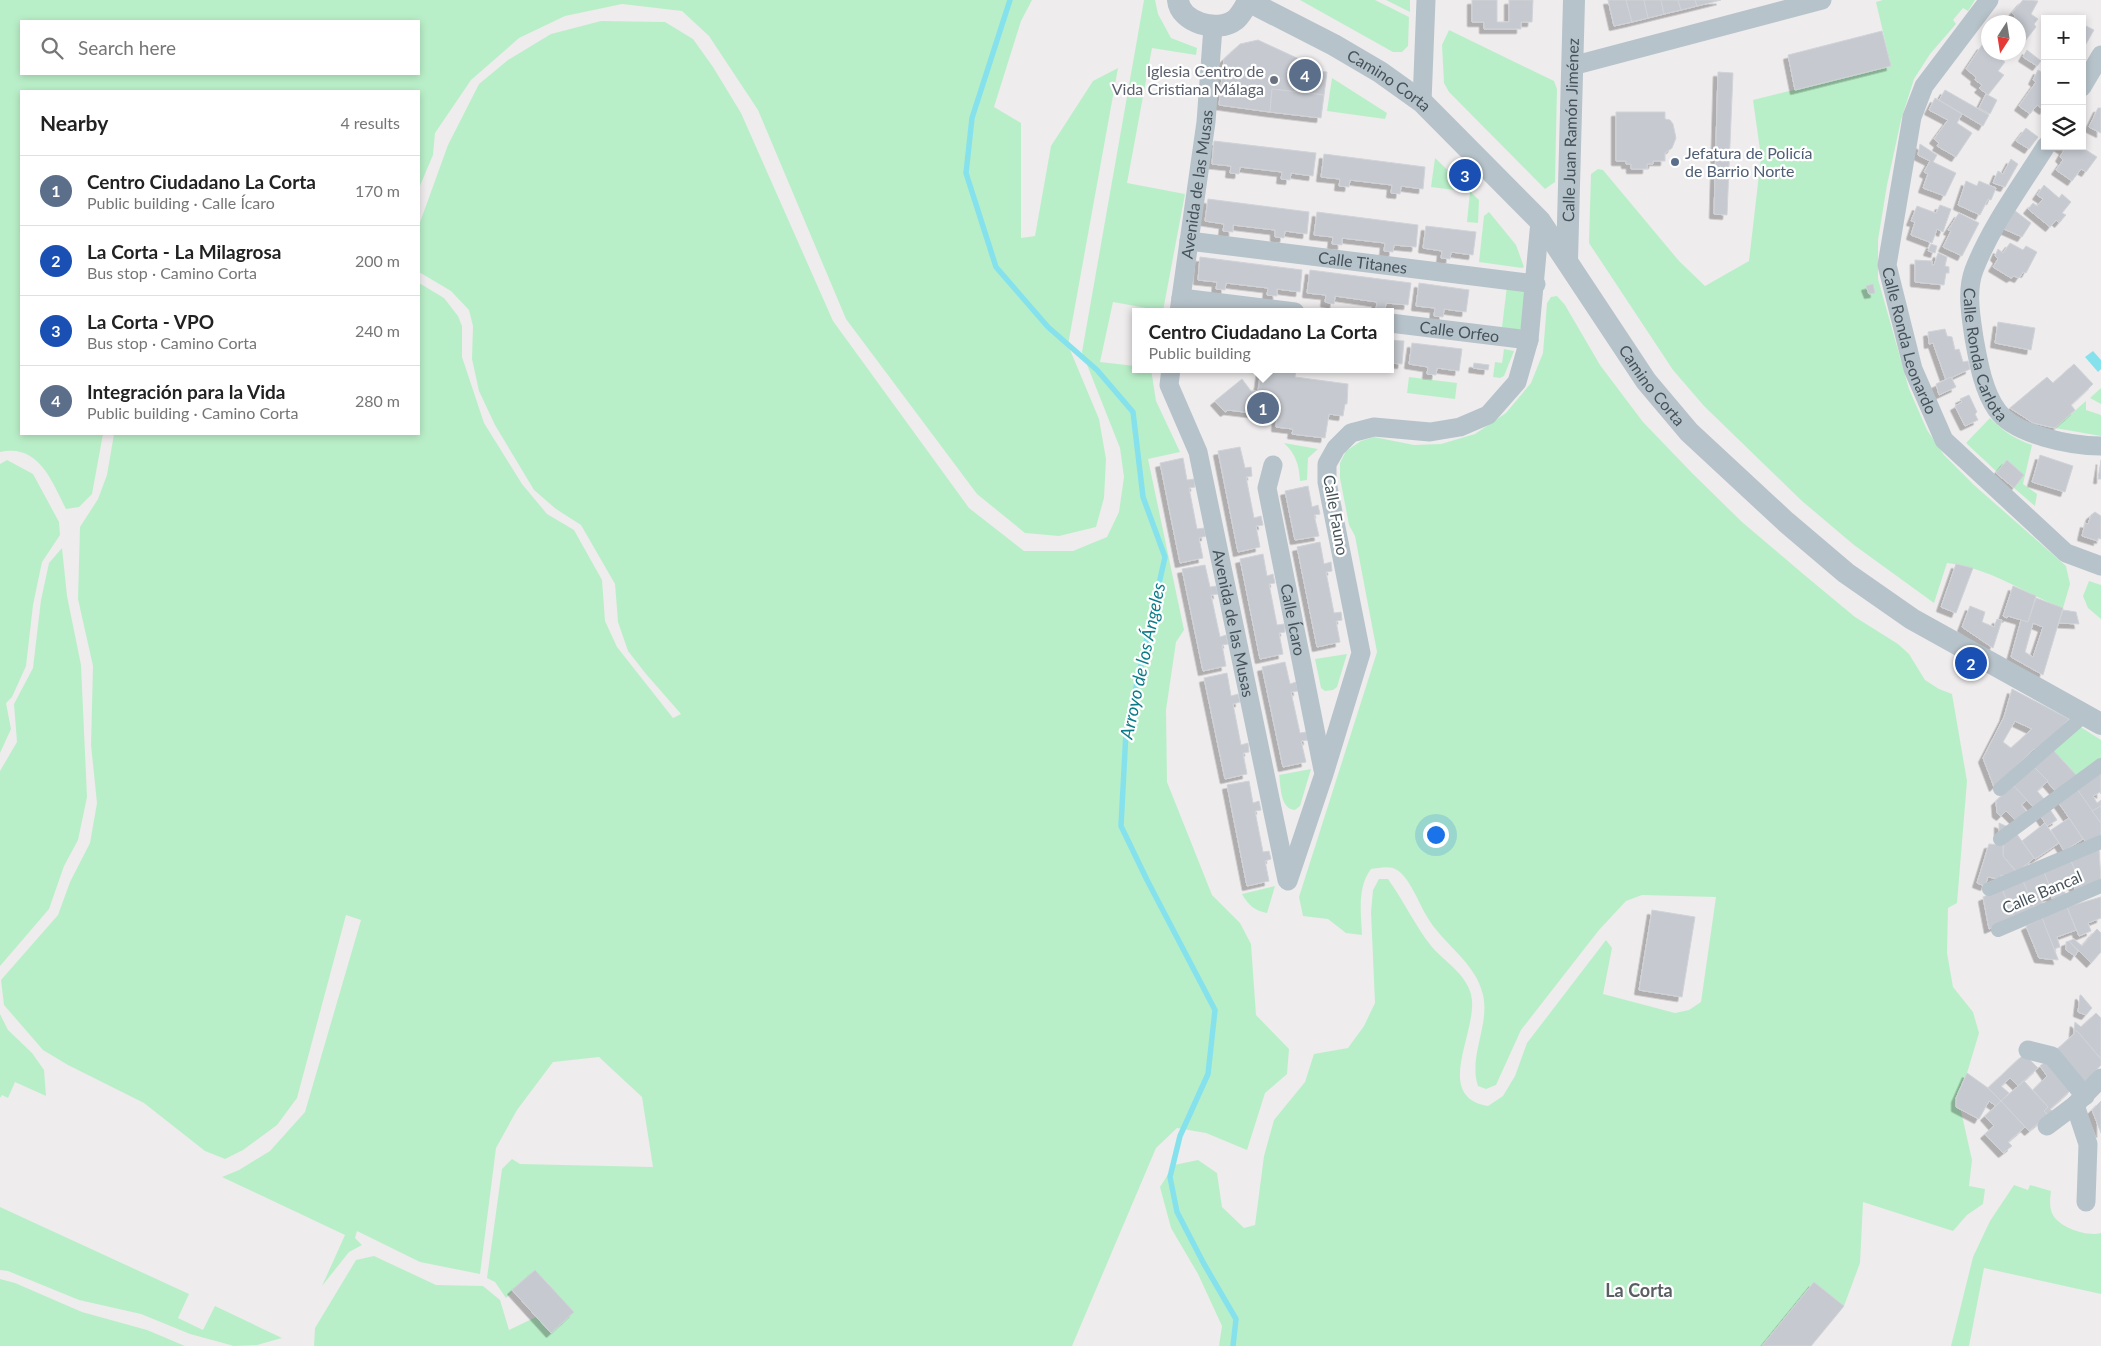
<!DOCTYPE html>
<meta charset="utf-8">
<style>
:root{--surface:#fff;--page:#f6f6f6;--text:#222;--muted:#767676;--line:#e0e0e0;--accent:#1683e0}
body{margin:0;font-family:Lato,sans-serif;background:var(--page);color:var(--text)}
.controls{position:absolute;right:15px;top:15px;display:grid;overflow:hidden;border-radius:0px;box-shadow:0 2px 8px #0003}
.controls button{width:45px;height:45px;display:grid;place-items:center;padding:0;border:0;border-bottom:1px solid var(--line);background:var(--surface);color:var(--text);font:25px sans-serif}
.compass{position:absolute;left:1981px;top:15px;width:45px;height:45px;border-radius:50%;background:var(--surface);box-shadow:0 2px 8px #0003;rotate:192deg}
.you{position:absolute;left:1435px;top:834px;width:18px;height:18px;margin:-12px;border:4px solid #fff;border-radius:50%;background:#1a73e8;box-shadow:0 0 0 8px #1a73e833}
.badge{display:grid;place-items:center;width:32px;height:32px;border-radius:50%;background:var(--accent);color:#fff;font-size:16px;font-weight:700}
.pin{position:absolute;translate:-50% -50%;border:2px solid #fff;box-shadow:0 1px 5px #0006}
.popup{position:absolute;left:1132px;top:308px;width:262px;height:65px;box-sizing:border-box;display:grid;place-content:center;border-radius:0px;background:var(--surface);filter:drop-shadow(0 1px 4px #0005);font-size:16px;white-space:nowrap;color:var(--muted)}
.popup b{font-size:19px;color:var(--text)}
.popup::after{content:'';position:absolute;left:50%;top:100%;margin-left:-10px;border:10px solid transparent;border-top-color:var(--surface)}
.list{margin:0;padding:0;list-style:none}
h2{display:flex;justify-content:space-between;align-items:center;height:65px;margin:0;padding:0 20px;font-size:21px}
h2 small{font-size:16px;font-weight:400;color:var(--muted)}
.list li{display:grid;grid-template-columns:32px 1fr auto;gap:15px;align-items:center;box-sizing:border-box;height:70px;padding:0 20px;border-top:1px solid var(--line)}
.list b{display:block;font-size:19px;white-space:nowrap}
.list p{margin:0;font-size:16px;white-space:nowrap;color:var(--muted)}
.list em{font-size:16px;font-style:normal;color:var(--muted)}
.icon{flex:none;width:28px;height:28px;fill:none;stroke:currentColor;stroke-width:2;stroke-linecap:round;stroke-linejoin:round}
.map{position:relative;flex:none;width:2101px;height:1346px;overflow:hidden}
.search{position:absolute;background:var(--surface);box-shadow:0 2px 8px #0003;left:20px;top:20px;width:400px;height:55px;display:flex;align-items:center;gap:12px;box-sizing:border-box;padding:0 18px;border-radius:0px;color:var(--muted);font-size:19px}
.panel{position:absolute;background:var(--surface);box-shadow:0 2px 8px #0003;left:20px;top:90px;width:400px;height:345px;border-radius:0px}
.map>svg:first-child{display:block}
.green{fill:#b9efc8;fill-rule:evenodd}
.water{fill:#85e2ed}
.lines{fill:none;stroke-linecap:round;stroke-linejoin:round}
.stream{stroke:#85e2ed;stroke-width:5.5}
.building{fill:#c6cad0;stroke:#d0d3d8;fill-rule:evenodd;filter:url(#shadow)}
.pedestrian{stroke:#b7c3ca;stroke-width:14}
.minor{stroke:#b7c3ca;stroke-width:19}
.tertiary{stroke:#b7c3ca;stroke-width:22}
.worship-dot{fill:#6b7280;stroke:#fff;stroke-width:2}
.service-dot{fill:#5c6f8a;stroke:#fff;stroke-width:2}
.labels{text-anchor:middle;stroke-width:4.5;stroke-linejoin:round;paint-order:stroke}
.worship-label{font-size:16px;fill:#5b616d;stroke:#fff;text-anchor:end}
.street-label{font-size:16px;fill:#45525a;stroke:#fff}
.service-label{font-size:16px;fill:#4e5e75;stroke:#fff;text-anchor:start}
.water-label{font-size:18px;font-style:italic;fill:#0b7c8a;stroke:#fff}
.neighbourhood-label{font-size:18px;font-weight:bold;fill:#595e62;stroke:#fff}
</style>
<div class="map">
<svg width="2101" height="1346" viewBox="0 0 2101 1346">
<defs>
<filter id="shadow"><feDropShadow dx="-4.5" dy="4.5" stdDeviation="0" flood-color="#0004"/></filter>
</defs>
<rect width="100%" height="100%" fill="#efeced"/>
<g class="green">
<path d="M0,0H1032L1021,21L994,107L1021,123V238L1035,236L1051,146L1093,81L1118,68L1068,345L1099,419L1106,459L1104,498L1096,527L1059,536L1025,533L977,494L846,319L758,110L709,36L682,11L622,4L565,16L519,38L471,80L435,133L433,155L419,188V91H21V434H103L92,494L79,507L66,509C51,480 39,444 0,452ZM21,21H419V74H21Z"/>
<polygon points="1144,0 1155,0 1158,14 1171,38 1197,48 1196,55 1152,48 1127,183 1185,194 1163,311 1113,302 1100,362 1135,366 1136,369 1151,369 1156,401 1180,452 1148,459 1184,630 1176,642 1166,710 1167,782 1212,895 1240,923 1251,944 1256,1015 1289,1049 1287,1074 1265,1093 1247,1150 1206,1133 1177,1128 1156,1148 1072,1346 314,1346 315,1328 356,1260 374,1256 436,1285 483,1286 500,1300 509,1330 536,1317 551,1333 573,1312 535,1270 506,1298 495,1282 487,1278 502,1169 512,1159 520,1164 653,1167 642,1097 599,1057 553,1062 517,1110 496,1148 480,1274 420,1262 357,1231 355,1238 362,1245 349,1252 322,1286 345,1235 222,1177 239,1170 270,1151 305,1112 361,920 346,915 297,1098 277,1125 243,1150 225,1159 205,1151 144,1103 68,1065 43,1050 4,1005 1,980 58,915 70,882 90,843 97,803 91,745 93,666 78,599 80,527 98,499 107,475 114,434 419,434 419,283 444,298 458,316 462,326 462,357 484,423 522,484 547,514 574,530 602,580 605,621 617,647 673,718 681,714 646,674 628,651 618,622 615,584 581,525 556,509 534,490 495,425 479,391 472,359 473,326 469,310 451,291 419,272 419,225 448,145 479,84 508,60 551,34 601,21 665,22 693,39 713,67 741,113 833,321 969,508 1024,551 1073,551 1107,537 1119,512 1124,477 1120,448 1082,352"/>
<polygon points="1300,0 1375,0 1409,17 1408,46 1402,52 1393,52"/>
<polygon points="1386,0 1410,0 1410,12"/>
<path d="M1883,0H1975L1968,11L1963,8L1953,20L1956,24L1930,54L1914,79L1901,120L1887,185L1878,240V279L1909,389L1927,430L1944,455L1974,485L2066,566L2070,584L2063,608C2026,594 1988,567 1947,563L1934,603L1854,545L1802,501L1704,406L1673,370L1589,243L1591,174L1598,169L1603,170L1679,261L1705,286L1749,261L1761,157L1753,100L1891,66L1876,2Z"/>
<polygon points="1449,30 1554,81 1557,89 1555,182 1545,189 1449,92 1444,83 1442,45"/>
<polygon points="1332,78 1387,113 1385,119 1327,111"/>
<polygon points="1435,158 1479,200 1478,223 1467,222 1470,192 1431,187"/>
<polygon points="1489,212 1516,245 1524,267 1522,268 1479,262 1484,216"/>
<polygon points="1507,286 1519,286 1525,294 1521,329 1517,331 1502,327"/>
<path d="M1557,296L1565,305L1600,365L1643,422L1692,473L1742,522L1802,573L1855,617L1898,644L1909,654L1925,680L1939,689L1952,694L1967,781L1957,903L1948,908L1947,953L1953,987L1973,1012L1979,1033L1967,1073L1956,1098V1107L1961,1111L1972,1160L1969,1186L1985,1189L1983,1204L1967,1215L1953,1231L1863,1202L1860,1263L1844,1306L1814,1282L1762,1346H1219L1222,1326L1198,1274L1171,1228L1160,1187L1174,1165L1198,1160L1217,1173L1222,1207L1244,1228L1255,1225L1264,1156L1274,1120L1305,1082L1314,1054L1348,1048L1364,1026L1375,1003L1371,912L1373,890L1379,879H1388C1404,901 1415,926 1432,947C1445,962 1465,973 1471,994C1480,1030 1431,1096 1488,1106L1503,1096L1515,1076L1527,1043L1606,940L1612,948L1603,994L1675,1013L1689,1010L1701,1002L1716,897L1642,895L1626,901L1599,930L1521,1030L1496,1085L1486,1089L1478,1086C1468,1057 1490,1025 1483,995C1476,962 1442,944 1426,915C1419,903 1409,877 1397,870C1390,865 1379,868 1371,869C1357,887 1361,913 1362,935L1346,933L1328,919L1303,916L1299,897L1377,652L1355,536L1349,525L1340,478V463L1346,451L1361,441L1374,437L1414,445L1441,444L1475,434L1506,413L1531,383L1543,353L1547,303L1551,297Z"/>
<polygon points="1504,349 1514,351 1504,376 1500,378 1493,377 1495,362 1502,363"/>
<polygon points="1409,377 1457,383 1455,399 1407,393"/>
<polygon points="2101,388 2101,404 2090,398"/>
<polygon points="2086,401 2086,410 2101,415 2101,436 2055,428"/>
<path d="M1990,418C2003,431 2015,439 2032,445L2023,484L2037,494L2035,506L2014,488L2024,475L2007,460L1997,472L1966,443Z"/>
<path d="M1284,443L1318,449L1308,458L1307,480L1300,481C1299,465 1296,454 1284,443Z"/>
<polygon points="7,460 33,474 59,522 60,535 42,562 33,605 26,666 12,697 6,703 11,729 0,753 0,464"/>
<polygon points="62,548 67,596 81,665 87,797 78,840 64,866 49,909 0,966 0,771 17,742 14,704 33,668 41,600 49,563"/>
<polygon points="2089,581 2101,585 2101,619 2088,608 2083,596"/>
<polygon points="1347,654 1337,687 1333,690 1325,691 1321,688 1315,659"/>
<polygon points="2079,726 2101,740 2101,761 2078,777 2053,750"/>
<path d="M1311,769L1300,806L1295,810C1280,809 1281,787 1279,775Z"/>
<path d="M1275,886L1267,913C1255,911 1248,905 1242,894Z"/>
<polygon points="0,1014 8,1030 32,1053 44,1070 46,1096 15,1082 8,1098 2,1095 0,1098"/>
<path d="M2014,1185L2028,1190L2030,1185L2051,1191C2050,1198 2049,1209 2053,1215C2060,1228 2088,1237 2101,1233V1294L1984,1268L1969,1346H1951L1973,1257L1990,1221Z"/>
<polygon points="0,1207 189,1294 178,1318 203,1330 215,1306 282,1338 257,1345 234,1346 190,1334 141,1314 79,1300 8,1271 0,1270"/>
<polygon points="0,1279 15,1283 82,1312 147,1330 185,1346 0,1346"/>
</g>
<polygon class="water" points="2093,351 2101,360 2101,369 2098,372 2085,357"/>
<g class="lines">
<polyline class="stream" points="1010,0 972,118 966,173 996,267 1048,327 1097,370 1133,412 1143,497 1165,557 1126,732 1121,826 1147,880 1215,1010 1208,1074 1180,1136 1170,1177 1177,1212 1204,1264 1236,1319 1233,1346"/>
</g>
<g class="building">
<polygon points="1472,0 1497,0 1497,22 1509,22 1509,0 1533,0 1532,22 1521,22 1521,29 1484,29 1484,22 1472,22"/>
<polygon points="1608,0 1626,0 1632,22 1614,26"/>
<polygon points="1626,0 1644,0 1648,18 1632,22"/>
<polygon points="1644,0 1661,0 1664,14 1648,18"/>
<polygon points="1661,0 1678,0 1681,10 1664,14"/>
<polygon points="1678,0 1695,0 1697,6 1681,10"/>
<polygon points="1695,0 1721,0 1697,6"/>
<polygon points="2023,0 2038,1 2031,14 2038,19 2034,24 2036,27 2018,50 2018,22 2011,22 2015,16 2012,13"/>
<polygon points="2082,24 2094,30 2082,51"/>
<polygon points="1882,31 1891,66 1795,90 1788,55"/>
<polygon points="1258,40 1312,65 1318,71 1327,72 1324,95 1272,89 1270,112 1219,105 1224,59 1240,44"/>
<polygon points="1982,45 1988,49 1988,52 1993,52 2005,62 1998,71 2004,75 1988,95 1979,88 1982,85 1975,80 1976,77 1966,69"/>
<polygon points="2027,50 2041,61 2037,66 2023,57"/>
<polygon points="2038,70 2045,74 2045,108 2044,110 2037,105 2030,114 2019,106 2036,82 2033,80"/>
<polygon points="1718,72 1733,73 1727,215 1714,214"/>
<polygon points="1272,89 1324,95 1321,118 1270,112"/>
<polygon points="1945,90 1989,115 1983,126 1939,100"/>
<polygon points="1986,94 1997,100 1990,114 1979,108"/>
<polygon points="1935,98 1962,114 1957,123 1972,133 1956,157 1937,146 1939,143 1934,139 1948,120 1929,110"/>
<polygon points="2098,108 2101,108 2101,133 2089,127"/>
<polygon points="1616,112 1665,112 1665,119 1670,120 1673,124 1676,138 1672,148 1665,153 1665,161 1653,161 1653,164 1647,164 1647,169 1631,169 1631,164 1626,164 1626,161 1616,161"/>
<polygon points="2026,128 2038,137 2029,149 2016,141"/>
<polygon points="1214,141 1316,153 1313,176 1291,173 1290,180 1281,179 1282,172 1240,167 1239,174 1230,173 1231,166 1212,164"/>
<polygon points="1920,144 1937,155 1933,162 1956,173 1945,196 1923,188 1928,174 1924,172 1930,161 1918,155"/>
<polygon points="2058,146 2076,146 2081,150 2083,148 2097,157 2086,172 2081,169 2072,181 2056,170 2063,160 2060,157 2064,150"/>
<polygon points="1324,154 1425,167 1423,189 1401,186 1400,194 1391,193 1392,185 1350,180 1349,187 1339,186 1340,179 1321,177"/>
<polygon points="2011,159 2018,164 2005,187 1993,183 1998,171 2003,174"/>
<polygon points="1966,181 1977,186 1979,181 1996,188 1991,200 1988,199 1980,215 1958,205"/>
<polygon points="2044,185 2059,198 2062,194 2071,202 2062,213 2066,215 2059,223 2056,220 2050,227 2028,209 2033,203 2037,206 2043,199 2037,195"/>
<polygon points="1208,199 1309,212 1307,234 1285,231 1284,238 1275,237 1275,230 1233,225 1233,232 1223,231 1224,224 1205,221"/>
<polygon points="1940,205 1951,209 1943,232 1937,229 1932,243 1911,235 1915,222 1911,221 1917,206 1936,213"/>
<polygon points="2014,210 2031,223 2022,237 2004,229"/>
<polygon points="1317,212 1418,225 1416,247 1394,245 1393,252 1384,251 1385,243 1342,238 1342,245 1332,244 1333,237 1314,235"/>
<polygon points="1959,213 1979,223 1962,256 1943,247 1951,231 1948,230"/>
<polygon points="1426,226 1476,232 1473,255 1451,252 1450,259 1441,258 1442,251 1423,248"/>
<polygon points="2010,243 2023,250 2026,246 2037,252 2026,273 2023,272 2019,278 2014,276 2011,278 1993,267 1998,259 1995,256 1998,249 2003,253"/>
<polygon points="1931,244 1937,246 1935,253 1928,251"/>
<polygon points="1938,253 1947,257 1945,266 1949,267 1949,273 1946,273 1944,285 1915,282 1915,260 1932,261 1932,265 1934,265"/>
<polygon points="1200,257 1302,270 1300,292 1277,289 1277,296 1267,295 1268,288 1226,283 1225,290 1216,289 1217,282 1198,280"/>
<polygon points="1310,270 1411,283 1408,305 1386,303 1385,310 1376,309 1377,302 1335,296 1334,304 1325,302 1326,295 1307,293"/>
<polygon points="1419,283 1469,290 1466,312 1444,309 1443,317 1434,316 1435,308 1416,306"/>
<polygon points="1873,284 1875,293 1869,294 1866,286"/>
<polygon points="1998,322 2035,328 2031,350 1995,343"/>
<polygon points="1945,329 1947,336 1952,337 1955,350 1959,349 1963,362 1968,361 1970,369 1946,380 1933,343 1929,344 1928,332"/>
<polygon points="1390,340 1404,341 1402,364 1390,363"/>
<polygon points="1412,343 1462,349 1459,371 1437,368 1436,375 1427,374 1428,367 1409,364"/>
<polygon points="1474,363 1489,365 1488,370 1473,368"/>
<polygon points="2074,364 2093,384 2071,405 2075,410 2055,428 2033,423 2010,408 2047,377 2053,383"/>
<polygon points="1261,369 1296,369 1295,377 1348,384 1347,404 1345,404 1343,416 1329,414 1325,438 1292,434 1293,429 1276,427 1277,416 1228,410 1225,412 1215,401 1242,379 1251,391 1258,391"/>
<polygon points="1951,377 1956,387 1939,395 1936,384"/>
<polygon points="1969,395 1977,412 1975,414 1978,420 1965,426 1955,406 1962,402 1960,399"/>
<polygon points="1240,447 1245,468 1251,467 1252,476 1246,477 1254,518 1261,516 1263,525 1256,526 1260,547 1238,552 1218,451"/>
<polygon points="2040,455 2073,466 2065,492 2032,482"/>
<polygon points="1183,458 1187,480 1194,479 1195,487 1189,488 1197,529 1204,528 1206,536 1199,538 1203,558 1180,563 1160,463"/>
<polygon points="2007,460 2024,475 2014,488 1996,473"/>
<polygon points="2101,460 2101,479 2098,479"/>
<polygon points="1308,486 1312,507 1318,505 1320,514 1314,515 1319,536 1295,540 1285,491"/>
<polygon points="2095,512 2101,516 2101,539 2098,538 2098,541 2082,536 2085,523 2088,524 2091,515"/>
<polygon points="1320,542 1324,564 1331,562 1332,571 1326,572 1334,613 1341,612 1342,620 1336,621 1340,642 1317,647 1297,547"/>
<polygon points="1263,554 1267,576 1273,574 1275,583 1269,584 1277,625 1284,624 1285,632 1279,633 1283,654 1260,659 1240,559"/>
<polygon points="1956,564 1973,568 1956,613 1941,607"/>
<polygon points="1205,565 1210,587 1216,586 1218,594 1211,595 1220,637 1226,635 1228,644 1222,645 1226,666 1203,671 1182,569"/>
<polygon points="2013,586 2036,596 2028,622 2008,616 2007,618 2003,616"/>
<path d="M2036,598L2063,608L2043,675L2011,657L2021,620L2028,622ZM2033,623L2043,627L2033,657L2025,652Z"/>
<polygon points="1970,606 1985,612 1982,622 1994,627 1997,619 2002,620 1993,648 1962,627"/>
<polygon points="2063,610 2076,612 2079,624 2059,623"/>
<polygon points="1285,662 1290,684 1296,682 1298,691 1291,692 1300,733 1306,732 1308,740 1301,741 1306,762 1283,767 1262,667"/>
<polygon points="1227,673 1231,696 1238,694 1240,702 1233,704 1241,745 1248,743 1249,752 1243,753 1247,774 1225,779 1204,678"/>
<path d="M2012,689L2069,719L2036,751L2034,749L2032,751L1994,787L1983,758L2004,717ZM2015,721L2032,729L2011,748L2003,742Z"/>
<polygon points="2053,750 2078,777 2057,793 2034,767"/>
<polygon points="2034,767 2048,781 2037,791 2046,801 2035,809 2013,785"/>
<polygon points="2101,772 2101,794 2100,792 2093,796 2097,803 2101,800 2101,806 2092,811 2077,789"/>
<polygon points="1249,781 1253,803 1259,801 1261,810 1255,811 1263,852 1269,851 1271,859 1265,861 1269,881 1247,886 1227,785"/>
<polygon points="2013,785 2027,800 2021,805 2029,814 2017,822 2006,811 2001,816 1997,813 1996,801"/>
<polygon points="2077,789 2101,823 2101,838 2087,844 2058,802"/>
<polygon points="2101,806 2101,823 2092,811"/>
<polygon points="2049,808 2057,820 2047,826 2040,815"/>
<polygon points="2069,818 2083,839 2064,851 2051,830"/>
<polygon points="1999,823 2008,827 1999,834"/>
<polygon points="2045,823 2059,843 2035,859 2022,841"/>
<polygon points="2016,833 2034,858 2017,872 2003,856 2004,842"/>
<polygon points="1989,844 2003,845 2003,856 2018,874 2008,877 2001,875 2000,879 1988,877 1985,886 1977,883"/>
<polygon points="2099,849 2101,880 2083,889 2071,861"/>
<polygon points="2071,861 2083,889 2076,892 2073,884 2063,888 2066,895 2055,900 2044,872"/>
<polygon points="2044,872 2055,900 2053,900 2051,896 2041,899 2043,905 2035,909 2023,881"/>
<polygon points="2023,881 2035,909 2014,918 2002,889"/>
<polygon points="2002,889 2014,918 1989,929 1983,897"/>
<polygon points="2101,897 2101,918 2088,923 2091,931 2079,936 2067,907"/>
<polygon points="2067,907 2076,930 2057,937 2060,947 2054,949 2042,918"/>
<polygon points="1652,910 1695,917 1682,997 1639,990"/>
<polygon points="2042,918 2058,959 2058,960 2039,958 2026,926"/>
<polygon points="2097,929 2101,933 2101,952 2091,963 2069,941 2074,939 2082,946"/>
<polygon points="2069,941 2078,951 2075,956 2066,950 2066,942"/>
<polygon points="2080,995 2081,995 2092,1008 2086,1015 2078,1012"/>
<polygon points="2096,1013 2101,1018 2101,1059 2078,1032 2074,1030 2075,1022 2081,1027"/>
<polygon points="2074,1030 2078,1032 2101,1059 2101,1065 2083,1085 2055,1051 2074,1034"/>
<polygon points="2024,1054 2038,1068 2018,1086 2010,1078 2001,1086 2009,1093 2001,1101 1988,1088"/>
<polygon points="2048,1060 2072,1089 2050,1109 2052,1111 2048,1115 2044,1111 2048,1107 2033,1090 2047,1076 2040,1066"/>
<polygon points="1967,1073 1988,1088 2001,1101 1996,1106 1989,1101 1979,1119 1956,1107 1956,1098"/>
<polygon points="2024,1081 2048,1107 2044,1111 2048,1115 2029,1131 2001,1101"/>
<polygon points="2001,1101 2025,1127 2008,1142 2012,1146 2003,1153 1985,1134 1994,1126 1985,1116"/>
<polygon points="2101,1101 2101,1133 2092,1110"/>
<polygon points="535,1270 574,1312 551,1333 512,1290"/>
<polygon points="1814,1282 1844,1306 1811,1346 1762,1346"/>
</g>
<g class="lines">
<g class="pedestrian">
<polyline points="2000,789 2085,715"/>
<polyline points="2000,839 2101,765"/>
<polyline points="1989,889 2101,842"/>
<polyline points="1998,930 2101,886"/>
</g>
<g class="minor">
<path id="s1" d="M1989,0L1924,86L1912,117L1887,265L1913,369L1944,440L2066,553L2101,566"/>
<polyline points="1572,66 1822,0"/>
<polyline points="2082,87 2101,55"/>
<polyline points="1422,102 1426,0"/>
<path id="s2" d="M2046,146C2021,186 1991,226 1974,270C1966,291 1971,317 1974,338C1978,360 1983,391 1997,410C2014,435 2072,446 2101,446"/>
<path id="s3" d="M1189,241L1536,284"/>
<polyline points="1181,298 1295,312"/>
<path id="s4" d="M1179,312L1206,122L1213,27"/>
<path id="s5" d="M1390,323L1529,340"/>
<path id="s6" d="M1171,369L1169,385L1198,452L1287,880"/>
<path id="s7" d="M1273,465L1267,488L1323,770"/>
<polyline points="1288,881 1324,774 1361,653 1327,482 1327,464 1336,448 1351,433 1374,427 1430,432 1460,427 1488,415 1517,382 1529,340 1540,221"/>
<polyline points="2028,1050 2052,1056 2085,1096"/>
<polyline points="2075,1105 2088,1144 2086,1202"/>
<polyline points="2047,1126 2075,1105 2101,1078"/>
</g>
<g class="tertiary">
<path d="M1178,0C1180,23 1218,33 1235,20C1240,16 1246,6 1248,0"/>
<path id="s8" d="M1248,1L1334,45L1380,72L1422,102L1540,221L1646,381L1689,432L1786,522L1846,573L1912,619L2101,724"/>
<path id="s9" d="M1567,260L1574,0"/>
</g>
</g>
<circle class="worship-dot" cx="1274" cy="80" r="5"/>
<circle class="service-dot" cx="1675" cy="162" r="5"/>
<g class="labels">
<g class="worship-label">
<text x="1264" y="77">Iglesia Centro de<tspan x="1264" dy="18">Vida Cristiana Málaga</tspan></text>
</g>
<g class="street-label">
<text dy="6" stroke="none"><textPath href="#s8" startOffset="162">Camino Corta</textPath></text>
<text dy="6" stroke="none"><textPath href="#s9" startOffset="130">Calle Juan Ramón Jiménez</textPath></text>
<text dy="6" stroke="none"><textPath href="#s4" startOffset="129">Avenida de las Musas</textPath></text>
<text dy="6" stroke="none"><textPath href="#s3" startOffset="175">Calle Titanes</textPath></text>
<text dy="6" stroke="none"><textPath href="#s5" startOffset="70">Calle Orfeo</textPath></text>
<text dy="6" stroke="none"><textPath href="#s1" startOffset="370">Calle Ronda Leonardo</textPath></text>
<text dy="6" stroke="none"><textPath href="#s2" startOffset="231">Calle Ronda Carlota</textPath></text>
<text dy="6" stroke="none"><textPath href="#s8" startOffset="568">Camino Corta</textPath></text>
<text transform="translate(1336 515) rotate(80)" y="6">Calle Fauno</text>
<text dy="6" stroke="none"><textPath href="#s7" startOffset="158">Calle Ícaro</textPath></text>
<text dy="6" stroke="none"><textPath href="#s6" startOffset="264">Avenida de las Musas</textPath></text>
<text transform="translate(2042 892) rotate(-23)" y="6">Calle Bancal</text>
</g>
<g class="service-label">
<text x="1685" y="159">Jefatura de Policía<tspan x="1685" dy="18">de Barrio Norte</tspan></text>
</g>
<g class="water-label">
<text transform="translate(1143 661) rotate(-78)" y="6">Arroyo de los Ángeles</text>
</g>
<g class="neighbourhood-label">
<text x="1639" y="1297">La Corta</text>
</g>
</g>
</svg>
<div class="controls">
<button>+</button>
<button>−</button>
<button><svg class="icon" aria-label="layers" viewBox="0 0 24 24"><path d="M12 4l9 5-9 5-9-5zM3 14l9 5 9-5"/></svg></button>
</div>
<svg class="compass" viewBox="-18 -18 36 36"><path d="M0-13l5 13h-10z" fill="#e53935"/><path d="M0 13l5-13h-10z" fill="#767676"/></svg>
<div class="you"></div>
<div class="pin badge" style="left:1263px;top:408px;background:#5c6f8a">1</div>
<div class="popup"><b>Centro Ciudadano La Corta</b>Public building</div>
<div class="pin badge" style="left:1971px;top:663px;background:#1a4fb4">2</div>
<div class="pin badge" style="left:1465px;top:175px;background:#1a4fb4">3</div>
<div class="pin badge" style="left:1305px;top:75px;background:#5c6f8a">4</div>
<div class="search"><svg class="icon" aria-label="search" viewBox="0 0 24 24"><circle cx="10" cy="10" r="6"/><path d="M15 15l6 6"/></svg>Search here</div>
<section class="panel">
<h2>Nearby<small>4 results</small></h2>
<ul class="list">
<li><span class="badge" style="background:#5c6f8a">1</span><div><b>Centro Ciudadano La Corta</b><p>Public building · Calle Ícaro</p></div><em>170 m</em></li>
<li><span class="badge" style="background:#1a4fb4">2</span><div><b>La Corta - La Milagrosa</b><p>Bus stop · Camino Corta</p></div><em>200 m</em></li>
<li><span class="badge" style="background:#1a4fb4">3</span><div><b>La Corta - VPO</b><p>Bus stop · Camino Corta</p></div><em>240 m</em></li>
<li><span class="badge" style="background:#5c6f8a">4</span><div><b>Integración para la Vida</b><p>Public building · Camino Corta</p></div><em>280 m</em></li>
</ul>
</section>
</div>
